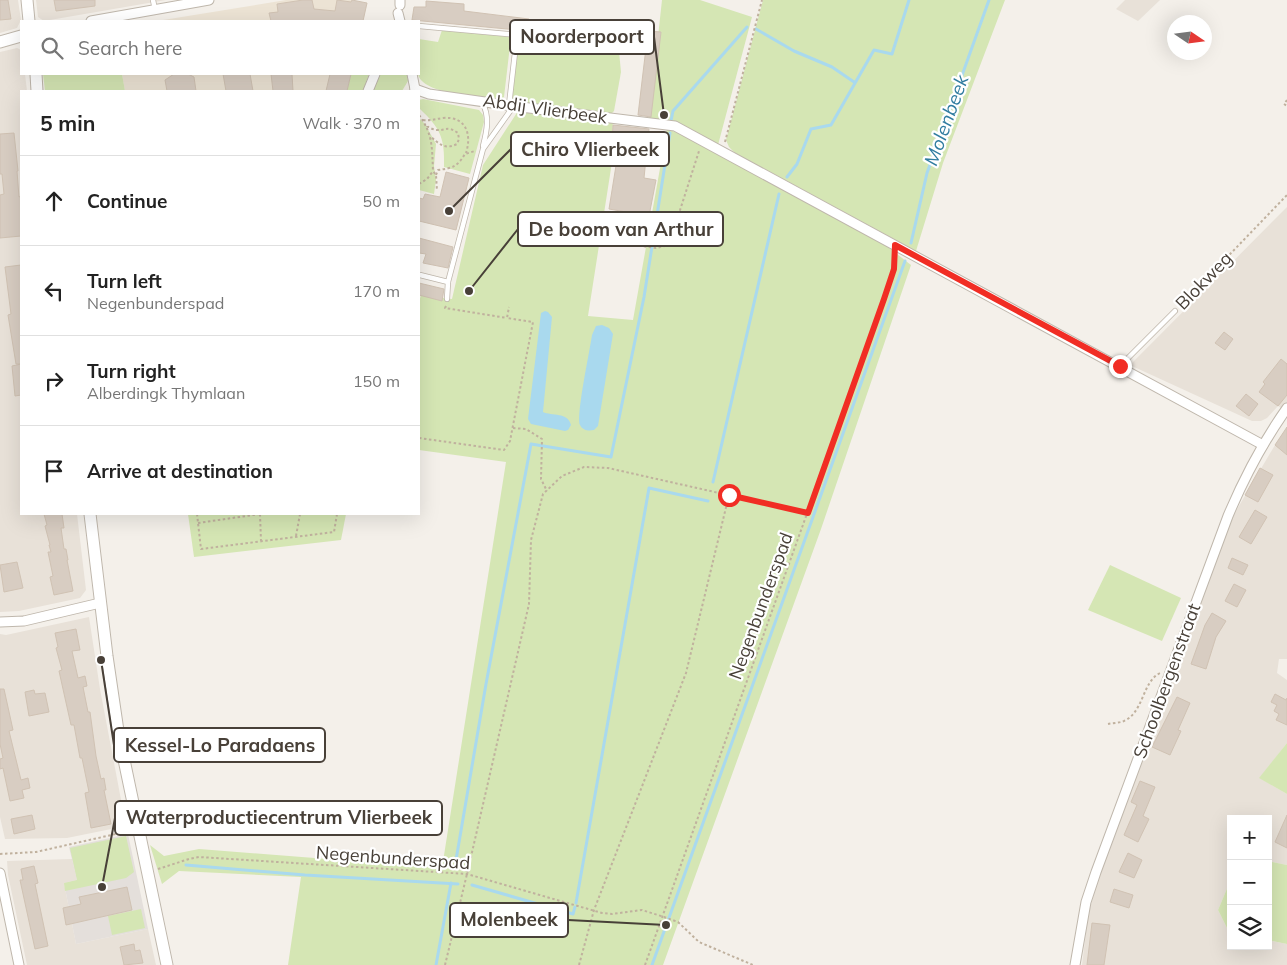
<!DOCTYPE html>
<meta charset="utf-8">
<style>
:root{--surface:#fff;--page:#f6f6f6;--text:#222;--muted:#767676;--line:#e0e0e0}
body{margin:0;font-family:Mulish,sans-serif;background:var(--page);color:var(--text)}
.controls{position:absolute;right:15px;bottom:15px;display:grid;overflow:hidden;border-radius:0px;box-shadow:0 5px 20px #0002}
.controls button{width:45px;height:45px;display:grid;place-items:center;padding:0;border:0;border-bottom:1px solid var(--line);background:var(--surface);color:var(--text);font:25px sans-serif}
.compass{position:absolute;left:1167px;top:15px;width:45px;height:45px;border-radius:50%;background:var(--surface);box-shadow:0 5px 20px #0002;rotate:103deg}
.stop{position:absolute;width:15px;height:15px;margin:-11px;border:4px solid #f12d24;border-radius:50%;background:#fff}
.stop.end{background:#f12d24;border-color:#fff;box-shadow:0 1px 5px #0008}
.list{margin:0;padding:0;list-style:none}
h2{display:flex;justify-content:space-between;align-items:center;height:65px;margin:0;padding:0 20px;font-size:21px}
h2 small{font-size:16px;font-weight:400;color:var(--muted)}
.list li{display:grid;grid-template-columns:32px 1fr auto;gap:15px;align-items:center;box-sizing:border-box;height:90px;padding:0 20px;border-top:1px solid var(--line)}
.list b{display:block;font-size:19px;white-space:nowrap}
.list p{margin:0;font-size:16px;white-space:nowrap;color:var(--muted)}
.list em{font-size:16px;font-style:normal;color:var(--muted)}
.icon{flex:none;width:28px;height:28px;fill:none;stroke:currentColor;stroke-width:2;stroke-linecap:round;stroke-linejoin:round}
.map{position:relative;flex:none;width:1287px;height:965px;overflow:hidden}
.search{position:absolute;background:var(--surface);box-shadow:0 5px 20px #0002;left:20px;top:20px;width:400px;height:55px;display:flex;align-items:center;gap:12px;box-sizing:border-box;padding:0 18px;border-radius:0px;color:var(--muted);font-size:19px}
.panel{position:absolute;background:var(--surface);box-shadow:0 5px 20px #0002;left:20px;top:90px;width:400px;height:425px;border-radius:0px}
.map>svg:first-child{display:block}
.residential{fill:#e8e1d8}
.industrial{fill:#e4dfdb}
.education{fill:#ece3d4}
.green{fill:#d5e6b4}
.water{fill:#a9d9ee}
.lines{fill:none;stroke-linecap:round;stroke-linejoin:round}
.stream{stroke:#a9d9ee;stroke-width:3}
.building{fill:#d8cdc2;stroke:#d0c2b3}
.service-casing{stroke:#bfb7ac;stroke-width:6}
.minor-casing{stroke:#bfb7ac;stroke-width:11}
.tertiary-casing{stroke:#bfb7ac;stroke-width:13}
.path{stroke:#c0b19e;stroke-width:2;stroke-dasharray:2.5 2.5;stroke-linecap:butt}
.service{stroke:#fff;stroke-width:4.5}
.minor{stroke:#fff;stroke-width:9}
.tertiary{stroke:#fff;stroke-width:11}
.route{stroke:#f12d24;stroke-width:6}
.labels{text-anchor:middle;stroke-width:4.5;stroke-linejoin:round;paint-order:stroke}
.street-label{font-size:18px;fill:#484038;stroke:#fff}
.water-label{font-size:19px;font-style:italic;fill:#317da0;stroke:#fff}
.leader{fill:none;stroke:#484038;stroke-width:2}
.callout-dot{fill:#484038;stroke:#fff;stroke-width:2}
.callout{fill:#fff;stroke:#484038;stroke-width:2}
.callout-label{font-size:19px;text-anchor:middle;font-weight:bold;fill:#484038}
</style>
<div class="map">
<svg width="1287" height="965" viewBox="0 0 1287 965">
<rect width="100%" height="100%" fill="#f4f0ea"/>
<g class="residential">
<polygon points="0,0 18,0 21,20 17,28 0,33"/>
<polygon points="36,0 166,0 44,21 38,17"/>
<polygon points="1125,0 1160,0 1138,21 1116,9"/>
<polygon points="17,48 21,50 21,74 25,74 27,91 21,91 21,514 77,514 86,590 80,598 19,611 0,612 0,52"/>
<polygon points="1287,207 1287,412 1278,406 1267,418 1261,421 1252,421 1132,366 1131,364"/>
<polygon points="1287,427 1287,659 1279,659 1277,673 1287,680 1287,743 1260,778 1287,794 1287,865 1268,861 1268,819 1231,819 1231,879 1218,910 1228,930 1231,931 1231,946 1268,946 1268,940 1287,944 1287,965 1082,965 1088,916 1102,864 1185,641 1233,516 1275,445"/>
<polygon points="89,617 100,689 126,826 67,838 5,839 0,817 0,634 6,635"/>
<polygon points="72,859 77,880 64,883 76,944 148,929 156,965 27,965 8,875 7,861"/>
</g>
<polygon class="industrial" points="128,834 148,929 76,944 64,883 77,880 69,847"/>
<g class="education">
<polygon points="286,0 351,0 366,4 362,21 157,21"/>
<polygon points="122,74 351,74 347,91 125,91"/>
</g>
<g class="green">
<path d="M662,0H700L752,17L718,145C696,133 675,118 649,119Z"/>
<polygon points="763,0 1005,0 943,163 916,251 735,153 729,147 726,140"/>
<path d="M442,30L511,37L504,97L501,100C484,97 422,95 418,74C417,68 419,48 419,39L438,42Z"/>
<polygon points="518,32 618,41 621,72 614,111 611,114 514,101 510,95"/>
<polygon points="43,74 122,74 125,91 45,91"/>
<polygon points="351,74 369,74 363,91 347,91"/>
<polygon points="377,74 407,74 408,81 402,91 370,91"/>
<path d="M423,99L479,110L483,115L484,122L470,174L444,167C445,137 440,128 419,108V100Z"/>
<polygon points="518,111 613,123 611,143 622,144 620,160 612,162 588,316 633,320 667,129 689,137 888,247 911,265 821,529 663,965 288,965 301,877 179,871 162,884 150,845 164,856 199,849 442,868 506,462 419,450 419,302 421,295 452,299 483,165"/>
<polygon points="419,118 425,124 436,144 434,166 436,180 434,194 419,190"/>
<polygon points="188,514 346,514 341,540 194,557"/>
<polygon points="1110,565 1181,598 1162,641 1088,610"/>
<polygon points="1287,743 1287,794 1259,778"/>
<polygon points="126,836 134,872 126,878 65,891 64,883 77,880 70,848"/>
<polygon points="1268,861 1287,865 1287,944 1268,940"/>
<polygon points="1231,879 1231,931 1228,930 1218,910"/>
<polygon points="141,909 145,928 112,935 108,916"/>
</g>
<g class="water">
<path d="M545,311L548,312L552,317L543,412C552,416 568,412 571,425L568,430L565,431L531,424L528,419L541,313Z"/>
<path d="M602,325L609,328L613,334L598,426L594,430C589,431 583,431 580,425C576,415 590,350 592,335L596,326Z"/>
</g>
<g class="lines">
<g class="stream">
<polyline points="756,29 794,51 832,67 854,82"/>
<polyline points="671,121 673,111 747,27"/>
<polyline points="787,177 797,164 811,129 831,125 874,50 892,54 909,0"/>
<polyline points="911,243 927,173 989,0"/>
<polyline points="713,482 779,194"/>
<polyline points="456,860 486,684 531,444 611,457 644,297 670,133"/>
<polyline points="186,865 305,875 458,884"/>
<polyline points="472,885 573,914 575,907"/>
<polyline points="576,903 649,488 708,501"/>
<polyline points="436,965 451,883"/>
<polyline points="652,965 905,261"/>
</g>
</g>
<g class="building">
<polygon points="0,0 8,0 11,19 0,20"/>
<polygon points="54,0 95,0 95,6 56,11"/>
<polygon points="303,0 312,0 314,9 335,11 337,0 351,2 352,0 367,3 363,21 271,21 269,13 278,12 277,4"/>
<polygon points="426,1 464,4 464,11 529,19 528,31 412,20 414,7 426,7"/>
<polygon points="648,31 661,32 651,117 638,115"/>
<polygon points="174,74 188,74 194,77 196,91 167,91 165,80"/>
<polygon points="223,74 250,74 253,91 226,91"/>
<polygon points="271,74 292,74 293,91 273,91"/>
<polygon points="330,74 351,74 347,91 326,91"/>
<polygon points="613,125 649,129 644,178 656,180 649,216 609,209 619,147 619,143 612,143"/>
<polygon points="14,133 18,171 17,171 19,197 21,196 21,236 0,238 0,195 4,194 2,174 0,174 0,134"/>
<polygon points="446,172 469,178 456,230 419,221 419,198 423,199 425,194 440,197"/>
<polygon points="419,238 453,247 448,268 423,263 426,254 419,253"/>
<polygon points="21,265 21,364 16,364 8,315 11,314 5,267"/>
<polygon points="419,283 444,289 442,301 419,295"/>
<polygon points="1224,332 1233,339 1225,350 1215,343"/>
<polygon points="1281,359 1287,364 1287,395 1278,406 1259,392 1265,384 1263,382"/>
<polygon points="21,364 21,395 15,396 12,366"/>
<polygon points="1246,394 1258,404 1249,416 1236,406"/>
<polygon points="1287,427 1287,455 1275,445"/>
<polygon points="1260,468 1273,475 1258,502 1245,495"/>
<polygon points="1255,510 1267,517 1251,544 1239,537"/>
<polygon points="44,514 62,514 64,528 61,528 64,549 66,549 68,560 67,560 73,591 54,595 50,577 53,576 48,552 51,552 49,545 50,545 45,526 47,525"/>
<polygon points="1232,558 1248,565 1243,575 1228,568"/>
<polygon points="17,562 23,588 4,592 0,565"/>
<polygon points="1234,584 1246,590 1237,607 1225,601"/>
<polygon points="1212,613 1226,621 1216,637 1206,669 1191,664 1205,625"/>
<polygon points="76,629 80,650 72,651 78,678 85,676 87,686 83,687 88,712 90,712 96,756 101,779 104,778 106,790 104,790 111,824 91,828 85,793 89,792 82,758 80,758 74,725 71,725 59,671 62,670 56,648 58,647 55,633"/>
<polygon points="0,689 4,689 13,730 9,731 21,780 28,778 30,788 22,790 24,798 10,801 3,768 0,769 0,759 3,758 0,744"/>
<polygon points="34,690 35,694 45,693 49,712 29,716 25,692"/>
<polygon points="1275,694 1286,700 1287,698 1287,725 1276,720 1279,714 1274,711 1277,705 1271,702"/>
<polygon points="1177,697 1190,703 1178,730 1181,731 1170,755 1152,747"/>
<polygon points="1140,781 1155,787 1143,816 1149,819 1138,842 1124,835 1137,805 1131,802"/>
<polygon points="32,815 35,829 14,834 11,819"/>
<polygon points="1287,815 1287,848 1275,842"/>
<polygon points="1128,853 1142,860 1134,878 1119,872"/>
<polygon points="34,866 38,883 35,884 48,946 35,949 20,880 23,880 21,869"/>
<polygon points="127,887 132,910 66,925 63,908 81,904 79,897"/>
<polygon points="1114,889 1133,895 1129,908 1110,902"/>
<polygon points="1092,923 1110,925 1104,965 1087,965"/>
<polygon points="134,944 135,951 140,950 143,963 124,965 120,947"/>
</g>
<g class="lines">
<defs>
<g id="service">
<polyline points="153,0 155,10"/>
<polyline points="419,26 517,35 509,105"/>
<path d="M482,102C490,116 487,131 483,146"/>
<polyline points="420,275 448,282 483,149 513,107"/>
<polyline points="447,299 448,282"/>
<polyline points="1120,366 1175,311"/>
</g>
<g id="minor">
<polyline points="400,0 400,5"/>
<polyline points="398,13 400,21"/>
<polyline points="91,21 209,0"/>
<polyline points="412,74 415,89"/>
<polyline points="415,89 429,94 513,106 675,126 1263,445"/>
<polyline points="368,91 375,74"/>
<polyline points="0,622 24,621 100,603"/>
<polyline points="0,873 19,965"/>
<path d="M1075,965L1086,902L1096,872L1228,516C1244,478 1263,442 1287,408"/>
</g>
<g id="tertiary">
<polyline points="27,0 29,21"/>
<polyline points="0,42 21,36"/>
<polyline points="36,74 37,91"/>
<polyline points="90,514 107,656 118,731 167,965"/>
</g>
</defs>
<use href="#service" class="service-casing"/>
<use href="#minor" class="minor-casing"/>
<use href="#tertiary" class="tertiary-casing"/>
<g class="path">
<polyline points="1287,100 1284,104 1287,106"/>
<path d="M419,115C433,134 432,148 433,171L436,175L437,191"/>
<path d="M423,120C430,121 435,119 443,118C466,116 472,134 466,153"/>
<path d="M427,126C427,127 435,130 436,130C446,131 447,125 458,133L459,139L457,144C445,150 439,144 430,136"/>
<polyline points="725,142 762,0"/>
<path d="M436,175L438,170C453,168 457,167 465,154L475,151"/>
<polyline points="419,184 427,179 433,171"/>
<polyline points="619,243 656,248 665,246 673,232 699,151"/>
<polyline points="1181,305 1287,195"/>
<polyline points="446,306 445,308 507,318"/>
<polyline points="513,428 526,429 542,439 541,479 547,491"/>
<polyline points="419,438 504,450 510,441 533,322 507,318 509,307"/>
<polyline points="197,514 201,549 334,532 337,514"/>
<polyline points="260,514 261,541"/>
<polyline points="198,523 260,514"/>
<polyline points="296,536 300,514"/>
<path d="M1108,724C1113,723 1119,723 1124,721C1144,712 1142,682 1160,673"/>
<polyline points="0,854 36,852 129,831"/>
<polyline points="158,869 189,859 199,857 467,874 602,913 612,914 642,910 664,917 678,922 699,942 753,965"/>
<polyline points="445,965 467,874 529,604 531,540 543,494 562,476 584,467 608,468 808,513"/>
<polyline points="579,965 594,910 686,673 729,495"/>
<polyline points="645,965 884,299 894,269 894,257"/>
</g>
<use href="#service" class="service"/>
<use href="#minor" class="minor"/>
<use href="#tertiary" class="tertiary"/>
</g>
<g class="lines">
<polyline class="route" points="729,495 808,513 884,299 894,269 895,245 1120,366"/>
</g>
<g class="labels">
<g class="street-label">
<text transform="translate(545 109) rotate(8)" y="6">Abdij Vlierbeek</text>
<text transform="translate(1204 281) rotate(-46)" y="6">Blokweg</text>
<text transform="translate(761 606) rotate(-70)" y="6">Negenbunderspad</text>
<text transform="translate(1167 681) rotate(-70)" y="6">Schoolbergenstraat</text>
<text transform="translate(393 858) rotate(4)" y="6">Negenbunderspad</text>
</g>
<g class="water-label">
<text transform="translate(946 120) rotate(-70)" y="7">Molenbeek</text>
</g>
</g>
<path class="leader" d="M664 115L654 37M449 211L511 149M469 291L518 229M101 660L114 745M102 887L115 818M666 925L568 920"/>
<g class="callout-dot">
<circle cx="664" cy="115" r="5"/>
<circle cx="449" cy="211" r="5"/>
<circle cx="469" cy="291" r="5"/>
<circle cx="101" cy="660" r="5"/>
<circle cx="102" cy="887" r="5"/>
<circle cx="666" cy="925" r="5"/>
</g>
<g class="callout">
<rect x="510" y="20" width="144" height="34" rx="5"/>
<rect x="511" y="132" width="158" height="34" rx="5"/>
<rect x="518" y="212" width="205" height="34" rx="5"/>
<rect x="114" y="728" width="211" height="34" rx="5"/>
<rect x="115" y="801" width="327" height="34" rx="5"/>
<rect x="450" y="903" width="118" height="34" rx="5"/>
</g>
<g class="callout-label">
<text x="582" y="43">Noorderpoort</text>
<text x="590" y="156">Chiro Vlierbeek</text>
<text x="621" y="236">De boom van Arthur</text>
<text x="220" y="752">Kessel-Lo Paradaens</text>
<text x="279" y="824">Waterproductiecentrum Vlierbeek</text>
<text x="509" y="926">Molenbeek</text>
</g>
</svg>
<div class="controls">
<button>+</button>
<button>−</button>
<button><svg class="icon" aria-label="layers" viewBox="0 0 24 24"><path d="M12 4l9 5-9 5-9-5zM3 14l9 5 9-5"/></svg></button>
</div>
<svg class="compass" viewBox="-18 -18 36 36"><path d="M0-13l5 13h-10z" fill="#e53935"/><path d="M0 13l5-13h-10z" fill="#767676"/></svg>
<div class="stop" style="left:729px;top:495px"></div>
<div class="stop end" style="left:1120px;top:366px"></div>
<div class="search"><svg class="icon" aria-label="search" viewBox="0 0 24 24"><circle cx="10" cy="10" r="6"/><path d="M15 15l6 6"/></svg>Search here</div>
<section class="panel">
<h2>5 min<small>Walk · 370 m</small></h2>
<ul class="list">
<li><svg class="icon" aria-label="ahead" viewBox="0 0 24 24"><path d="M12 20V5M6 11l6-6 6 6"/></svg><div><b>Continue</b></div><em>50 m</em></li>
<li><svg class="icon" aria-label="left" viewBox="0 0 24 24"><path d="M17 20v-9H6M10 6l-5 5 5 5"/></svg><div><b>Turn left</b><p>Negenbunderspad</p></div><em>170 m</em></li>
<li><svg class="icon" aria-label="right" viewBox="0 0 24 24"><path d="M7 20v-9h11M14 6l5 5-5 5"/></svg><div><b>Turn right</b><p>Alberdingk Thymlaan</p></div><em>150 m</em></li>
<li><svg class="icon" aria-label="arrive" viewBox="0 0 24 24"><path d="M6 21V4h12l-3 4 3 4H6"/></svg><div><b>Arrive at destination</b></div></li>
</ul>
</section>
</div>
